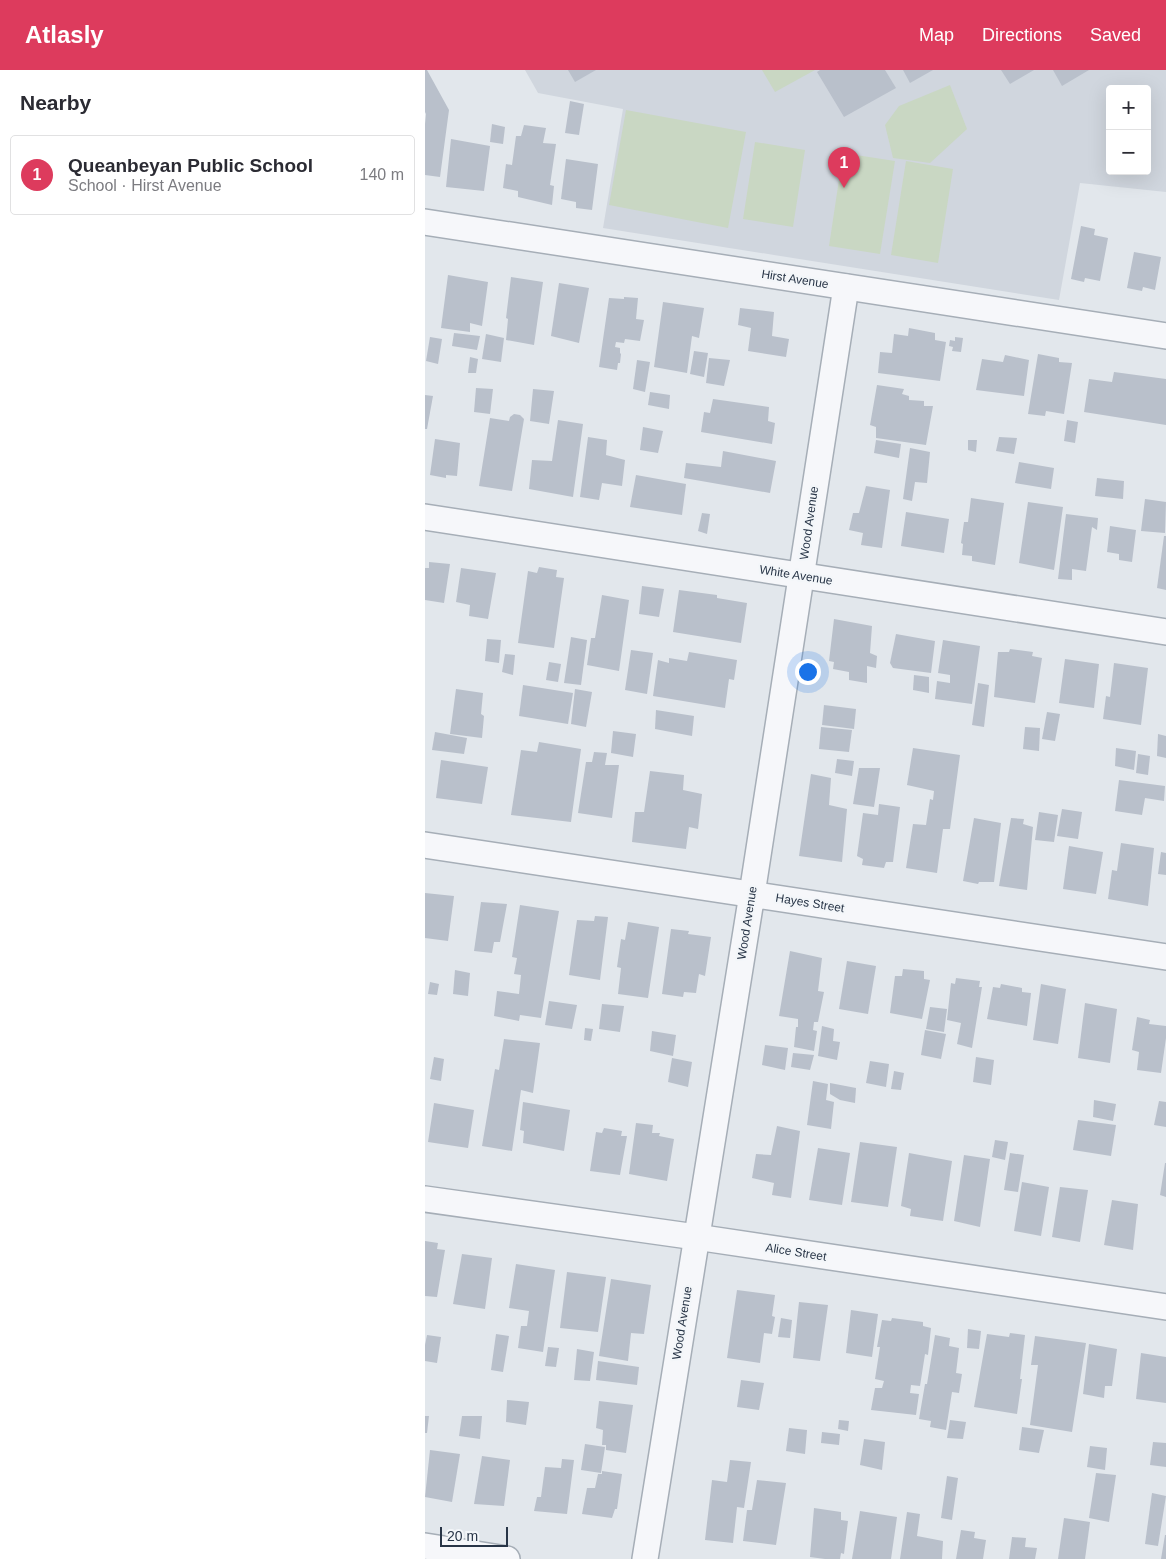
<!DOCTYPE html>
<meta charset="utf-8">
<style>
:root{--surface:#fff;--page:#f7f7f7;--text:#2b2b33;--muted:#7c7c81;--line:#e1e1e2;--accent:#dd3b5d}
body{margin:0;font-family:Helvetica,sans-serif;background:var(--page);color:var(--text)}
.controls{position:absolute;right:15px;top:15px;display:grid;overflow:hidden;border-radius:5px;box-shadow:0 5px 20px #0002}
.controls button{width:45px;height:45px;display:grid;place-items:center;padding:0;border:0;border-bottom:1px solid var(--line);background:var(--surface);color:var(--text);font:25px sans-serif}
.scale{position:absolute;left:15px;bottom:12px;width:68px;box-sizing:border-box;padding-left:5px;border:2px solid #283547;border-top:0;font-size:14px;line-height:18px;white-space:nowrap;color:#283547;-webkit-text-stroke:4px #f3f6f9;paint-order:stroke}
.you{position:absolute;left:382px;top:601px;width:18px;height:18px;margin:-12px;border:4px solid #fff;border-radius:50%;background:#1a73e8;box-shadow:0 0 0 8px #1a73e833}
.badge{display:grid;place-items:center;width:32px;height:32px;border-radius:50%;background:var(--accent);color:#fff;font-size:16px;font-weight:700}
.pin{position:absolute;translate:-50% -41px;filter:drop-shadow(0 1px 2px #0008)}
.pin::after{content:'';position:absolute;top:26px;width:18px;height:15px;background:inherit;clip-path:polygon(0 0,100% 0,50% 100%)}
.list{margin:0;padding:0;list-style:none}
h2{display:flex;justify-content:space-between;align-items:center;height:65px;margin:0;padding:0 20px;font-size:21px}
h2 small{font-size:16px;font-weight:400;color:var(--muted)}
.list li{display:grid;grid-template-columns:32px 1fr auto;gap:15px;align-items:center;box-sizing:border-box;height:80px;margin:0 10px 10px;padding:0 10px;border:1px solid var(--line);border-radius:5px}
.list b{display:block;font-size:19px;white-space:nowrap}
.list p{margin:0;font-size:16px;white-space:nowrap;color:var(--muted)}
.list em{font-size:16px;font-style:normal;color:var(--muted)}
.map{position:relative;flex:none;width:741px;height:1489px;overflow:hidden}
header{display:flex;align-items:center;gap:30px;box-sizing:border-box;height:70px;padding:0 25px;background:var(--accent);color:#fff}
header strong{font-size:24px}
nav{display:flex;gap:28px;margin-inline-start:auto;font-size:18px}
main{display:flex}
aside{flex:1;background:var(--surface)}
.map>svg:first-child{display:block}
.built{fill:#d0d6de;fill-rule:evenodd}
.green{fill:#c9d7c3}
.building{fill:#b9c0cb}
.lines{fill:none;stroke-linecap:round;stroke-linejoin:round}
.street-casing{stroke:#a6aeb7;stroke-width:28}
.street{stroke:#f6f7fa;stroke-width:25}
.labels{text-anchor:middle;stroke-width:4.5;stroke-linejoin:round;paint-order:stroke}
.street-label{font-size:12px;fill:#283547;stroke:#f3f6f9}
</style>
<header>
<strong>Atlasly</strong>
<nav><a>Map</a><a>Directions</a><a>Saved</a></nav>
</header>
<main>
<aside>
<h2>Nearby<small></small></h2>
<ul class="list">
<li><span class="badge">1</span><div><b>Queanbeyan Public School</b><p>School · Hirst Avenue</p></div><em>140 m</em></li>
</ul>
</aside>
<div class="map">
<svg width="741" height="1489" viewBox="0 0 741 1489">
<rect width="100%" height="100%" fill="#e2e7ec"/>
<path class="built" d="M100,0H741V122L655,113L634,230L178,158L198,39L113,23ZM685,19H722V101H685Z"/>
<g class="green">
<polygon points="337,0 390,0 350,22"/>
<polygon points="525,15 542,59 505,93 468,88 460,55 474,36"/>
<polygon points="201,40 321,62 303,158 184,135"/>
<polygon points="330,72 380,80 368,157 318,149"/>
<polygon points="418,83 470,91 455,184 404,176"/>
<polygon points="481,91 528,99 513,193 466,185"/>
</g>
<g class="building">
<polygon points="0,0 2,0 24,40 15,107 0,105 0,54 1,44 0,42"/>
<polygon points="143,0 171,0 150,12"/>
<polygon points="395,0 460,0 471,18 419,47 392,2"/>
<polygon points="478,0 508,0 485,13"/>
<polygon points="576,0 609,0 585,14"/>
<polygon points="628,0 664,0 637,16"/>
<polygon points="145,31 159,34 154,65 140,63"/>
<polygon points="67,54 80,57 78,74 65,72"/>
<polygon points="99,55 121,58 118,73 131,74 125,115 129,116 127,135 93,127 93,121 78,118 81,94 87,95 91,66 96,66"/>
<polygon points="26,69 65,76 59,121 21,117"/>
<polygon points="141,89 173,94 167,140 151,138 151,132 136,129"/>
<polygon points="656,156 670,159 669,165 683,168 675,211 660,208 659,212 646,209"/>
<polygon points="709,182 736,187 730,220 718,217 717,221 702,218"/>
<polygon points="23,205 63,212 57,256 45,253 45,262 16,258"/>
<polygon points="86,207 118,212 109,275 81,270 83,249 81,248"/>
<polygon points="134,213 164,218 154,273 126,266"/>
<polygon points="199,227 213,228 211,249 219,250 215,271 200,269 199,273 191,272 190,277 195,278 195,283 196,284 195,293 193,293 192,300 174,297 184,228 199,229"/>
<polygon points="238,232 279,238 274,268 267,266 262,303 229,297"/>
<polygon points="315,238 349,242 347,266 364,269 361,287 323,281 326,258 313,255"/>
<polygon points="484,258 510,263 510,270 521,272 515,311 453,303 455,282 467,283 469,264 483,266"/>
<polygon points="29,263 55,266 52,280 27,276"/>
<polygon points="61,264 79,268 76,292 57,289"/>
<polygon points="5,267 17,269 13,294 1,291"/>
<polygon points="530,267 538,268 536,282 527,281 528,277 524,276 525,270 530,271"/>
<polygon points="269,281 283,283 279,307 265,304"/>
<polygon points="613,284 634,288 634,292 647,293 639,344 621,341 620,346 603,344"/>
<polygon points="580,285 604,290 599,326 551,320 557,289 578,292"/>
<polygon points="45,287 53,289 51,303 43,303"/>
<polygon points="284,288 305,290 299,316 281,313"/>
<polygon points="212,290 225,292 220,322 208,319"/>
<polygon points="689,302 741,309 741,355 659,342 664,309 687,312"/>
<polygon points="452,315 479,319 477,324 484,326 484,330 499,331 499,336 508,336 501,375 451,368 451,357 445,355"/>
<polygon points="51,318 68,319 65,344 49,342"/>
<polygon points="108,319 129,321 124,354 105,351"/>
<polygon points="225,322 245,325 244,339 223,335"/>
<polygon points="0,325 8,326 2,359 0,359"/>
<polygon points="288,329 344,337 343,351 350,353 347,374 276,362 279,342 285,343"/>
<polygon points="89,344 95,345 99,349 87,421 54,416 65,348 84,351 85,347"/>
<polygon points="133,350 158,354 148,427 104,419 107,390 127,391"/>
<polygon points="642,350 653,352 650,373 639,371"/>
<polygon points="218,357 238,361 233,383 215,380"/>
<polygon points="163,367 182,370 181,385 200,390 197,416 177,413 174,430 155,427"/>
<polygon points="574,367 592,368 589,384 571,381"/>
<polygon points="10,369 35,373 32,406 21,405 21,408 5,405"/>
<polygon points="451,370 476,374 474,388 449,383"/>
<polygon points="543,370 552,370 551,382 543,380"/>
<polygon points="485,378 505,382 502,413 490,412 487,431 478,429"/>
<polygon points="298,381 351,391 345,423 259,408 261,393 296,397"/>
<polygon points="594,392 629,398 626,419 590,413"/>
<polygon points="211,405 261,414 257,445 205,437"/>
<polygon points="672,408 699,411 698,429 670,426"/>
<polygon points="441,416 465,420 457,478 436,475 438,463 424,460 428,443 434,443"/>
<polygon points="546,428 579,433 570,495 547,491 547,486 537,485 538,474 536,473 539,452 543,452"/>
<polygon points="720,429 741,432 740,463 716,461"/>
<polygon points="603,432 638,437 629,500 594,493"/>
<polygon points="481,442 524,449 519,483 476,476"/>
<polygon points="277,443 285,444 282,464 273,461"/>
<polygon points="641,444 673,448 672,460 667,457 661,501 647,499 647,510 633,509"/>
<polygon points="685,456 711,460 707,492 694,490 694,484 682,482"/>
<polygon points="739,466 741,466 741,520 732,518"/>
<polygon points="4,492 25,494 19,533 0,530 0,498 4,498"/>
<polygon points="114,497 132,500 131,507 139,508 129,578 93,573 103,501 112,503"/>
<polygon points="36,498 71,503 63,549 44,546 45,535 31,532"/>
<polygon points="217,516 239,519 234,547 214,544"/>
<polygon points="254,520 292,525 292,528 322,533 316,573 248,562"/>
<polygon points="177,525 204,530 194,601 162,595 166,568 170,568"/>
<polygon points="409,549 447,556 445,583 452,586 451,598 442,596 442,613 424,610 424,602 408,599 409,592 404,591"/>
<polygon points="471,564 510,571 506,603 468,598 465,593"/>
<polygon points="146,567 162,570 156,615 139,613"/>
<polygon points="62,569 76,570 74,593 60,591"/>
<polygon points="518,570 555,576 547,634 510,629 512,611 525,613 525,605 513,603"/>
<polygon points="585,579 608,582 607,586 617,588 610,633 569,627 573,582 584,582"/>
<polygon points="206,580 228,583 222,624 200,620"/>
<polygon points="264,582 312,590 309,610 304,609 300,638 228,626 233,590 244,593 244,588 262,591"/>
<polygon points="80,584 90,585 88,605 77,602"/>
<polygon points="640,589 674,594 669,638 634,633"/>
<polygon points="124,592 136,594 133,612 121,610"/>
<polygon points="689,593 723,598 716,655 678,649 681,626 685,627"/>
<polygon points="489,605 504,607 504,623 488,620"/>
<polygon points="553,613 564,615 559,657 547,655"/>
<polygon points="98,615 148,623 143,654 94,646"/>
<polygon points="31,619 58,623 56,644 59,646 57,668 25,664"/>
<polygon points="150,619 167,622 161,657 146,654"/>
<polygon points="399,635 431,639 429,659 397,655"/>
<polygon points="231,640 269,646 267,666 230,659"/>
<polygon points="622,642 635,644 630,671 617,669"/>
<polygon points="396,657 427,660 424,682 394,679"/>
<polygon points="600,657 615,658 614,681 598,679"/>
<polygon points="188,661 211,664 208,687 186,683"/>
<polygon points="10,662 42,668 39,684 7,680"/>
<polygon points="733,664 741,666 741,688 732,686"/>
<polygon points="114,672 156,679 146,752 86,745 96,680 112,682"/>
<polygon points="488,678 535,685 525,759 518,759 512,803 481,798 488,754 501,755 505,729 508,730 509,721 482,715"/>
<polygon points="691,678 711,681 709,700 690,696"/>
<polygon points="169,682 182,683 180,695 194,695 187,748 153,743 161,692 167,692"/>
<polygon points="713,684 725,686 723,705 711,703"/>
<polygon points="412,689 429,691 427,706 410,703"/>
<polygon points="16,690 63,697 57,734 11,728"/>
<polygon points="434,698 455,698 449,737 428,734"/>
<polygon points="225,701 259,705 258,720 277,724 273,759 264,757 261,779 207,772 210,742 219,742"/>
<polygon points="386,704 406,708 404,735 422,739 417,792 374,786"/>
<polygon points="694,710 740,716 739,731 720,728 717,745 690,741"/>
<polygon points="454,734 475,737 468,792 461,792 459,798 437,795 438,789 432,786 438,743 453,745"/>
<polygon points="637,739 657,742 653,769 632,766"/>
<polygon points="614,742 633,745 629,772 610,770"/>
<polygon points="549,748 576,753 569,812 554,812 553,814 538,811"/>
<polygon points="586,748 599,749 598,754 608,757 602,820 574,816"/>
<polygon points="696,773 729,778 723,836 683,829 687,800 692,801"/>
<polygon points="644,776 678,782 671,824 638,819"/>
<polygon points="736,782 741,783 741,805 733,804"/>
<polygon points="0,823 29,826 23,871 0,868"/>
<polygon points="56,832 82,834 75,872 69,872 67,883 49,881"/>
<polygon points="95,835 134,841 116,948 95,945 94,951 69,946 72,921 94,924 96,905 89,904 92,888 87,887"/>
<polygon points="170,846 183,847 175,910 144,905 152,850 169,851"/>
<polygon points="203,852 234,857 223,928 193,924 196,898 192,897 196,869 200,870"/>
<polygon points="246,859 264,861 263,864 286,867 280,906 274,904 271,923 259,922 258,927 237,924"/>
<polygon points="365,881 397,888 393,921 399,922 393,952 389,952 388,960 392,961 389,981 369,977 371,957 373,957 373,949 354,946"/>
<polygon points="422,891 451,896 443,944 414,939"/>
<polygon points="478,899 499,901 499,909 505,910 497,949 465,943 470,906 477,906"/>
<polygon points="30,900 45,903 43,926 28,924"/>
<polygon points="531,908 555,911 554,917 557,917 547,978 532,974 536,953 522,950 526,913 530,914"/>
<polygon points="5,912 14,914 12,925 3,924"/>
<polygon points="576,914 597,918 597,922 606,923 602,956 562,949 568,917 575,918"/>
<polygon points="616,914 641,919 633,974 608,970"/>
<polygon points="124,931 152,935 147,959 120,955"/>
<polygon points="660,933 692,939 685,993 653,988"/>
<polygon points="177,934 199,936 195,962 174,959"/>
<polygon points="505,937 522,939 519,962 501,959"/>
<polygon points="712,947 725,950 724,954 741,956 741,968 736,1003 712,1000 714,982 707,980"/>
<polygon points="397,956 409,959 408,971 415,972 412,990 393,986"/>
<polygon points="160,958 168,959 166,971 159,970"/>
<polygon points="500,960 521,964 516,989 496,985"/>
<polygon points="227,961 251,965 248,986 225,981"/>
<polygon points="79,969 115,973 108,1023 96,1020 87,1081 57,1076 70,999 74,1000"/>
<polygon points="340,975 363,978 360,1000 337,995"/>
<polygon points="368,983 389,985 385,1000 366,997"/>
<polygon points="9,987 19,989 16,1011 5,1009"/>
<polygon points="551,987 569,990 566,1015 548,1012"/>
<polygon points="247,988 267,992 263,1017 243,1012"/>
<polygon points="445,991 464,994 461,1017 441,1013"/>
<polygon points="469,1001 479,1003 476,1020 466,1019"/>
<polygon points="388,1011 403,1014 401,1030 409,1032 406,1059 382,1055"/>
<polygon points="405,1013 431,1018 430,1033 415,1030 405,1024"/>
<polygon points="669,1030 691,1034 688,1051 668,1047"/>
<polygon points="734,1031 741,1032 741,1057 729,1055"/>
<polygon points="98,1032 145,1040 139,1081 98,1073 99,1061 95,1060"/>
<polygon points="9,1033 49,1040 43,1078 3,1072"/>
<polygon points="653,1050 691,1055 686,1086 648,1080"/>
<polygon points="211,1053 228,1055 227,1063 235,1063 234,1066 249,1069 242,1111 204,1104"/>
<polygon points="352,1056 375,1061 366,1128 347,1125 349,1113 327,1108 331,1084 346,1085"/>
<polygon points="179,1058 197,1061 196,1066 202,1066 195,1105 165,1101 171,1062 177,1063"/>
<polygon points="570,1070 583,1072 580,1090 567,1087"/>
<polygon points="435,1072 472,1077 463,1137 426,1132"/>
<polygon points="393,1078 425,1083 417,1135 384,1130"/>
<polygon points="484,1083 527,1091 518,1151 485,1146 486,1139 476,1136"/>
<polygon points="585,1083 599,1085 593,1122 579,1120"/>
<polygon points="539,1085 565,1089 555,1157 529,1151"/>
<polygon points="740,1093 741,1093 741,1127 735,1125"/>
<polygon points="597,1112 624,1117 616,1166 589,1161"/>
<polygon points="635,1117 663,1120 655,1172 627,1167"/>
<polygon points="687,1130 713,1134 708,1180 679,1175"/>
<polygon points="0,1171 13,1173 12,1179 20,1180 12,1227 0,1226"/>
<polygon points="37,1184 67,1188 60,1239 28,1234"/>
<polygon points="91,1194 130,1200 118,1282 93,1278 96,1256 102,1256 104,1241 84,1238"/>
<polygon points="142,1202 181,1207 173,1262 135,1258"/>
<polygon points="186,1209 226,1215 219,1264 206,1263 203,1291 174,1286"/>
<polygon points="312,1220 350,1225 347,1246 350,1247 347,1264 339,1263 335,1293 302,1288"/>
<polygon points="374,1232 403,1235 395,1291 368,1288"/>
<polygon points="426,1240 453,1244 447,1287 421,1283"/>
<polygon points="356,1248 367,1250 365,1268 353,1267"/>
<polygon points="467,1248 498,1252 498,1256 506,1258 503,1285 500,1284 495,1316 486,1315 485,1323 494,1324 491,1345 446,1340 450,1318 457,1318 459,1311 450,1309 455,1277 452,1277 457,1250 466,1251"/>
<polygon points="543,1259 556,1261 554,1279 542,1278"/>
<polygon points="585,1263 600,1265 595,1309 597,1309 592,1344 549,1337 562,1264 584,1267"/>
<polygon points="71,1264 84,1266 78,1302 66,1300"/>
<polygon points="2,1265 16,1267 12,1293 0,1291 0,1275"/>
<polygon points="510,1265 525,1268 524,1276 534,1278 531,1303 537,1304 534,1323 527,1322 521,1360 505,1357 506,1351 494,1349 500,1314 502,1314"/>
<polygon points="610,1266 661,1273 647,1362 605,1355 613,1295 606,1295"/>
<polygon points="664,1274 692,1279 687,1316 680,1316 679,1328 658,1324"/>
<polygon points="123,1277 134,1278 131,1297 120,1296"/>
<polygon points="152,1279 169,1282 165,1311 149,1310"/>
<polygon points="716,1283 741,1287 741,1333 711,1329"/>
<polygon points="173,1291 214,1297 212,1315 171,1310"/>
<polygon points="316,1310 339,1313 334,1340 312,1337"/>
<polygon points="82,1330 104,1332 101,1355 81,1352"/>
<polygon points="174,1331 208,1335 201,1383 181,1380 181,1375 177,1375 178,1360 171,1358"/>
<polygon points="0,1346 4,1346 2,1363 0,1363"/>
<polygon points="37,1346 57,1346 55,1369 34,1366"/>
<polygon points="414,1350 424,1351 423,1361 413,1359"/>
<polygon points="525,1350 541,1352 538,1369 522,1368"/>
<polygon points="597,1357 619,1360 614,1383 594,1380"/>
<polygon points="364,1358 382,1360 380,1384 361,1381"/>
<polygon points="397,1362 415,1364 414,1375 396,1373"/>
<polygon points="439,1369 460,1372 457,1400 435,1395"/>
<polygon points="728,1372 741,1373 741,1397 725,1395"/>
<polygon points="160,1374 180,1377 176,1403 156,1400"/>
<polygon points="665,1376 682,1378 680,1400 662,1397"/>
<polygon points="5,1380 35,1384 27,1432 0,1427"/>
<polygon points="57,1386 85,1390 79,1436 49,1434"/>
<polygon points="137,1389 149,1390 142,1444 109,1441 112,1427 116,1427 120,1397 136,1398"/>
<polygon points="305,1390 326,1392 319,1438 312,1437 308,1473 280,1470 287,1410 302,1412"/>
<polygon points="177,1401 197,1404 192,1439 190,1439 187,1448 157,1444 162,1418 170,1418 173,1404 177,1404"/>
<polygon points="671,1403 691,1405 684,1452 664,1448"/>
<polygon points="522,1406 533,1408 527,1450 516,1448"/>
<polygon points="332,1410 361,1413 351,1475 318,1471 322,1440 327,1440"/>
<polygon points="727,1423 741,1426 733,1476 720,1474"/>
<polygon points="389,1438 416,1442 416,1450 423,1451 419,1484 416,1483 415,1489 400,1489 385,1487"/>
<polygon points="435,1441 472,1447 466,1489 427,1489"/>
<polygon points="482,1442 495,1444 492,1466 518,1471 517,1489 475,1489"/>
<polygon points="639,1448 665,1452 660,1489 633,1489"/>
<polygon points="536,1460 550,1462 549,1468 561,1470 558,1489 531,1489"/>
<polygon points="740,1465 741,1465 741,1489 736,1489"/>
<polygon points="587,1467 601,1468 600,1477 612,1478 610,1489 584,1489"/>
</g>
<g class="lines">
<defs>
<g id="street">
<polyline points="0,152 741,266"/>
<polyline points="0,447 741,562"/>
<polyline points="0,775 741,887"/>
<polyline points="0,1129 271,1167 741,1237"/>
<polyline points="0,1476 82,1489"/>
<polyline points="220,1489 327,824 421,217"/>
</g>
</defs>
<use href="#street" class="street-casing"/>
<use href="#street" class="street"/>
</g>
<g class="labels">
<g class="street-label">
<text transform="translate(370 209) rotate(9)" y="4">Hirst Avenue</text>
<text transform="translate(384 453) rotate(-82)" y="4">Wood Avenue</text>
<text transform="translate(371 505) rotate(9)" y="4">White Avenue</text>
<text transform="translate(385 833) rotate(9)" y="4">Hayes Street</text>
<text transform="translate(322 853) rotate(-81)" y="4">Wood Avenue</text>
<text transform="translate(371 1182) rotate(9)" y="4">Alice Street</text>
<text transform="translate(257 1253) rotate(-81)" y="4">Wood Avenue</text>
</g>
</g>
</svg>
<div class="controls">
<button>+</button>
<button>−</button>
</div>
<div class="scale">20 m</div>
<div class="you"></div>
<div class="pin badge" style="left:419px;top:118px">1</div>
</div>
</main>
